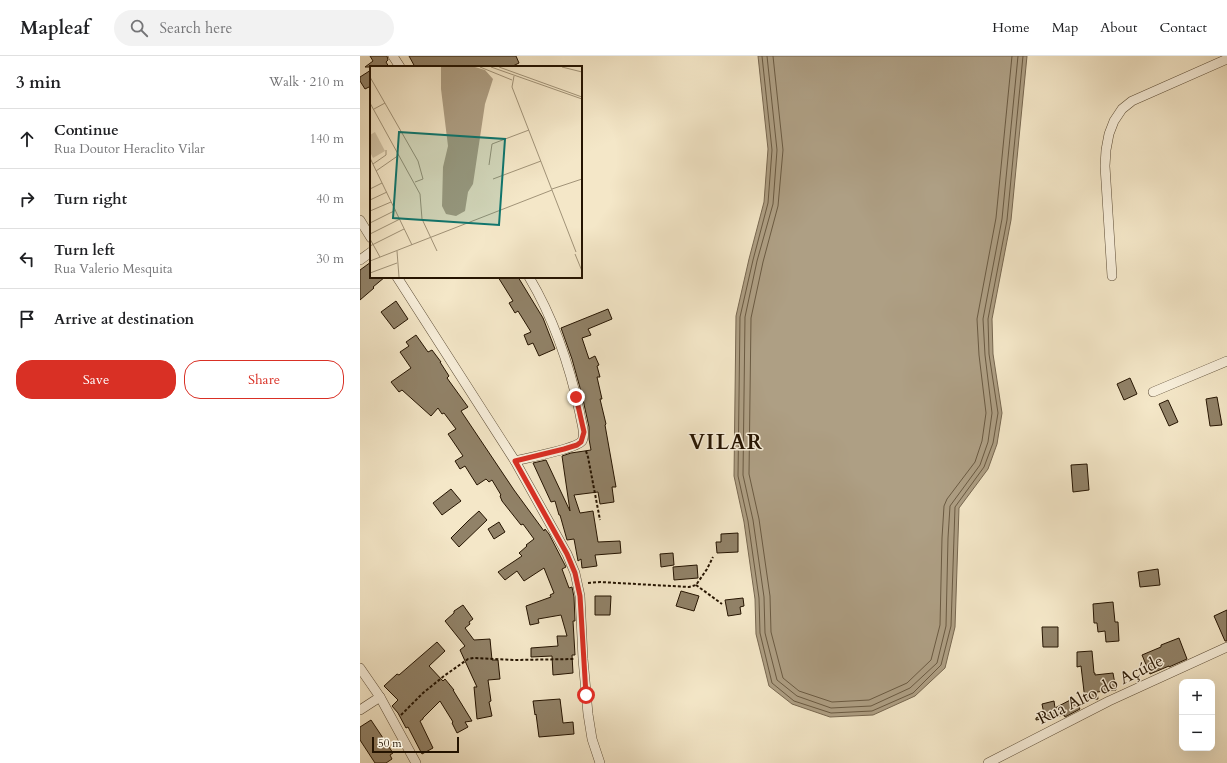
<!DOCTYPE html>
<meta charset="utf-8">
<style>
:root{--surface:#fff;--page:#f2f2f2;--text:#202124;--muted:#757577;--line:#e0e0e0;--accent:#d93025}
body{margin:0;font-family:Cardo,serif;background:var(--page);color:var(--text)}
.controls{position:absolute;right:12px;bottom:12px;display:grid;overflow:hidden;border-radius:8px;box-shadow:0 4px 16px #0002}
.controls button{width:36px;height:36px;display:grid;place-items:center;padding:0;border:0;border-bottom:1px solid var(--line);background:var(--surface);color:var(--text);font:20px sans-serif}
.scale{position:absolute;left:12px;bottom:10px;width:87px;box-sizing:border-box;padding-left:4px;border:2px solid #251401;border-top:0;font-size:11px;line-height:14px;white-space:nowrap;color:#251401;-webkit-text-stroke:3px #f8efdb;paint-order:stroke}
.stop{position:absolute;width:12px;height:12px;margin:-9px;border:3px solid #d93025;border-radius:50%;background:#fff}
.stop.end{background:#d93025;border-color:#fff;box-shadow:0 1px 4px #0008}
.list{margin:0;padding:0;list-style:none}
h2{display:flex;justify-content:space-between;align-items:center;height:52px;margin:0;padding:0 16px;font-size:17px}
h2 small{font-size:13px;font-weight:400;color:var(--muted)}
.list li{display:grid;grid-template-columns:26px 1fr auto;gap:12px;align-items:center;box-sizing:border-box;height:60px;padding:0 16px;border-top:1px solid var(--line)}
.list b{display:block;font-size:15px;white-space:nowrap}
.list p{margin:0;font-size:13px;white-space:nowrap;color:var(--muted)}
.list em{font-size:13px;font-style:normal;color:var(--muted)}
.actions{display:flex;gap:8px;padding:12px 16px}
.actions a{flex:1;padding:9px 0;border:1px solid var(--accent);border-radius:16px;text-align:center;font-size:14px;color:var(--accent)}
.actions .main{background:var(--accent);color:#fff}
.icon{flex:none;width:22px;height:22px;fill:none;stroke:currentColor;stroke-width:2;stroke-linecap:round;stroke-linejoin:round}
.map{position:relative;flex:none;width:867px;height:707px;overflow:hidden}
header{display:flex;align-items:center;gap:24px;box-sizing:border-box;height:56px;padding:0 20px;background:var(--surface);border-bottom:1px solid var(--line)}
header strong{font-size:19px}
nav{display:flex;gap:22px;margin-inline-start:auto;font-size:14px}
.search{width:280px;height:36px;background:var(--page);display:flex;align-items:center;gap:10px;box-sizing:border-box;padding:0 14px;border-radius:22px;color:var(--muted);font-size:15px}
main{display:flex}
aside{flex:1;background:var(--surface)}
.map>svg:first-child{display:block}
.water{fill:#ae9f84;stroke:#776750}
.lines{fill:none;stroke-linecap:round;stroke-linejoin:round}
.shore{stroke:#6a5a42;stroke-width:1}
.building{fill:#918268;stroke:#251401}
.minor-casing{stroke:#594933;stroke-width:10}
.path{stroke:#251401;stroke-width:2;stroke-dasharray:3 2;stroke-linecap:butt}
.minor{stroke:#f8efdb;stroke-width:9}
.route{stroke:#d93025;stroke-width:5}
.labels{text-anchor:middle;stroke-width:3;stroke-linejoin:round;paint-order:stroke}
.street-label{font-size:17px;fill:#251401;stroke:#f8efdb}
.district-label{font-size:21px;font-weight:bold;letter-spacing:1px;fill:#251401;stroke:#f8efdb}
.inset-road{fill:none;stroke:#a19378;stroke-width:1}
.view{fill:#0f766e;fill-opacity:0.15;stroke:#0f766e;stroke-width:2}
.inset-edge{fill:none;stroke:#251401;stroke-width:2}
</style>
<header>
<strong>Mapleaf</strong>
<div class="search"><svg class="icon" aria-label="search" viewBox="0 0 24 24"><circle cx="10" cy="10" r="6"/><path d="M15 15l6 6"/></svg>Search here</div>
<nav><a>Home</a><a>Map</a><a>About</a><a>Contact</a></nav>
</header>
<main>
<aside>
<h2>3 min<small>Walk · 210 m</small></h2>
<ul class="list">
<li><svg class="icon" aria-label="ahead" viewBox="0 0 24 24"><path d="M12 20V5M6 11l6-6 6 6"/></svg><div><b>Continue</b><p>Rua Doutor Heraclito Vilar</p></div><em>140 m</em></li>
<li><svg class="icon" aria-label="right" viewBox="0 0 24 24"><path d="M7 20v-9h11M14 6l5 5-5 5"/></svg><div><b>Turn right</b></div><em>40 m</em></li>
<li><svg class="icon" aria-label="left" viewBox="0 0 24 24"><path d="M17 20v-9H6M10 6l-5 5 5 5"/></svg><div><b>Turn left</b><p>Rua Valerio Mesquita</p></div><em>30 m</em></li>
<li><svg class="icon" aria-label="arrive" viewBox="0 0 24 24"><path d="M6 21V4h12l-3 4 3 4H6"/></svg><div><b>Arrive at destination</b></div></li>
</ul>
<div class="actions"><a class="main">Save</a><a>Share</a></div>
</aside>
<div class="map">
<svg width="867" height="707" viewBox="0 0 867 707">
<rect width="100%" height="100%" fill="#f4e7c8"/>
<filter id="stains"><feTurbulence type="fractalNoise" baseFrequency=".005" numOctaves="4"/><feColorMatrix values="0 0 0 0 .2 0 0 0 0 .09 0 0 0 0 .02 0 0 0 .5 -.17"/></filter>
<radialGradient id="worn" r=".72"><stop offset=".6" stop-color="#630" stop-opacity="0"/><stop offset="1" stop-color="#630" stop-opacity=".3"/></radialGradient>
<polygon class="water" points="398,0 667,0 651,164 632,263 633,298 642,357 637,388 628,413 599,452 595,571 585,612 555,640 513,659 470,661 432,648 409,630 396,578 395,543 384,466 374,420 376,260 389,203 404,146 408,93"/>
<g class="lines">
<g class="shore">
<polyline points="402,0 412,94 408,147 393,204 380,261 378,420 388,465 399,542 400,577 412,627 434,645 471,657 512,655 553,637 581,609 591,570 595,451 624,411 633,387 638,357 629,298 628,263 647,164 663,0"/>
<polyline points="407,0 417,94 413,148 397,205 385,261 383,419 393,464 404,541 405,577 417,624 437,640 471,652 511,650 550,632 577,607 586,570 588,482 590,450 620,409 628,386 632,357 625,299 623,263 642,163 658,0"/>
<polyline points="413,0 423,94 418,150 403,206 391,262 389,418 399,463 410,540 411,576 423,622 439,635 472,646 509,644 547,627 571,604 580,569 582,482 584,450 587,443 615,406 622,385 626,357 619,299 617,263 636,162 652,0"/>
</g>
</g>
<g class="building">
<polygon points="10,0 27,0 28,4 26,6 29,11 5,11 13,5"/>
<polygon points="49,0 156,0 159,7 151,11 55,11"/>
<polygon points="11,14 11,30 5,33 0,25 0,21"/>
<polygon points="11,206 11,221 25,221 13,231 14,232 0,244 0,214"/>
<polygon points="138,221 158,221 183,262 195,293 179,300 173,287 168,289 164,279 171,276 158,255 155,257 149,247 153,245"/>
<polygon points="36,245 48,263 34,273 21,256"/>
<polygon points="248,253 252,263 228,273 231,279 222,282 229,303 235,300 239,309 237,310 240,321 237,321 242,343 240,343 246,368 245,369 256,431 252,431 254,446 240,448 238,436 214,439 220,457 233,455 238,486 260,485 261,497 235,499 237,510 222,512 221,503 218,505 214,483 207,484 200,459 199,459 195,445 191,446 173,407 186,404 210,455 202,400 211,397 231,394 229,383 229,371 222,339 212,303 201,272"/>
<polygon points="56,279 68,296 72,294 81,306 80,306 89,320 87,322 108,351 101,355 154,434 184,475 185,473 189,478 206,511 202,513 209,532 212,531 214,541 215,565 213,565 215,599 212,599 213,617 193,619 192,600 171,601 171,592 198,590 197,580 207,580 201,559 178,563 179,567 170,569 166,550 191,541 190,539 194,537 184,512 164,525 157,515 145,524 138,516 162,500 159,497 167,490 166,489 174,483 163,468 161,469 142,445 140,440 141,439 132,424 129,426 126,423 117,429 105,410 100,413 95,405 103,400 88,378 96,373 84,357 82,358 78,352 71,360 42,334 39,336 31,326 51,312 40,296 49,290 46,286"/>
<polygon points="770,322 777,338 764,344 757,328"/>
<polygon points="857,341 862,369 850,370 846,343"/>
<polygon points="808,344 818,366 809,370 799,348"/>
<polygon points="727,408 729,434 713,436 711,409"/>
<polygon points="91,433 101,445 82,459 73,447"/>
<polygon points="119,455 127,464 99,491 91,482 108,465"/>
<polygon points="139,466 145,476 134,483 128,473"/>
<polygon points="378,477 378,496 357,497 356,486 361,486 361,478"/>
<polygon points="313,497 314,509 301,511 300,498"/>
<polygon points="337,509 338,522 314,524 313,511"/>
<polygon points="798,513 800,529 780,531 778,516"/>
<polygon points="321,535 339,540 334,555 316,550"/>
<polygon points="235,540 251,540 250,559 235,559"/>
<polygon points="383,542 384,550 380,551 381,558 368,560 365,544"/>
<polygon points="753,546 755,566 758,566 759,585 746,586 745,575 738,576 737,567 734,567 733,548"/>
<polygon points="103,549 113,563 109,566 110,568 105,572 114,584 130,583 132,604 138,604 140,623 128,624 131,645 129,646 132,660 117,663 114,631 117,631 100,594 105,590 85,565 94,557 94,555"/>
<polygon points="867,554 867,585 865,585 854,560"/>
<polygon points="682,571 698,571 698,591 683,591"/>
<polygon points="819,582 827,603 809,611 809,610 790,618 782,599 801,591 801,589"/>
<polygon points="77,586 85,595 69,610 83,625 85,623 94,634 93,634 112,665 105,666 108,671 97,677 92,667 93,666 80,645 63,662 63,663 60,665 73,692 62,698 48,671 46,672 38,657 32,650 38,644 24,630 37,618 39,619"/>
<polygon points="732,595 734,617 735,617 735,619 753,617 756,634 737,636 738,643 725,644 721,610 717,611 717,596"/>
<polygon points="714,642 720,653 705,661 704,659 676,664 676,662 684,658 682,648 694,645 695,652"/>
<polygon points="200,643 203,667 213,666 214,678 179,681 176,658 175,659 173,645"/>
<polygon points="11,664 33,697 30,699 32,703 26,707 15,707 0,684 0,671"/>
</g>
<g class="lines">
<defs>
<g id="minor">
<polyline points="33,0 40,11"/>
<polyline points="0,164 11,182"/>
<polyline points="0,204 11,196"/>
<polyline points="752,220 745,110 746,94 749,78 754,65 762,53 772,45 867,3"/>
<polyline points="37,221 155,405 207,498 215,517 220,540 223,603 228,658 232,683 240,707"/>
<polyline points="793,336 867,305"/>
<path d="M155,405C166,402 216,393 222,385C226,378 221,366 220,358C210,311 194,263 169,221"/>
<polyline points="0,612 20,641 56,707"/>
<polyline points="0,654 20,641"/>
<polyline points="628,707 749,645 867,591"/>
</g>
</defs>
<use href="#minor" class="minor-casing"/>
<g class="path">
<polyline points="226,395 228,401 240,464"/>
<polyline points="228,527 240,526 329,531 336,529 347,513 353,501"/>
<polyline points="336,529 362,548"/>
<polyline points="41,659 63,637 84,620 108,603 114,602 155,604 214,603"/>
</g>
<use href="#minor" class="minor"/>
</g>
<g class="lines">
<polyline class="route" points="216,341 224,376 221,386 217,389 204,393 155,405 207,498 215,517 220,540 226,639"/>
</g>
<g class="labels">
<g class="street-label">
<text transform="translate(740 633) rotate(-26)" y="6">Rua Alto do Açúde</text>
</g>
<g class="district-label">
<text x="366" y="393">VILAR</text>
</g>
</g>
<g transform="translate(10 10)">
<rect width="212" height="212" fill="#f4e7c8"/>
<path d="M5,66L15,85L3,92L0,86V69Z" fill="#d1c3a6"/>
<path d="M71,1H105L115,4L123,13L115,38L103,118L98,126L95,145L86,150L76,148L72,140L73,101L78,80L71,23Z" fill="#ae9f84"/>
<path class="inset-road" d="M110,1L142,14M121,1L212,33M129,1L212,31M192,1L212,6M144,10L142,21L206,186M0,11L48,95L53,113L45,116M0,37L50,128L52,153L67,185M4,43L15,37M0,92L42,179M3,98L16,89V84M119,99L122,78L159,64M6,105L29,89M123,113L171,95M0,123L12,117M182,123L212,113M0,134L17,126M0,145L21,136M0,157L26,144M0,168L30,153M0,173L10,191M0,180L34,163M27,185L29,211M205,188L212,205M0,195L182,124M0,207L27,197"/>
<path class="view" d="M29,66L135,73L129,159L23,152Z"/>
<rect width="212" height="212" class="inset-edge"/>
</g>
<rect width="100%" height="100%" filter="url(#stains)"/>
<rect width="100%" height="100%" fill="url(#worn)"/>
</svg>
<div class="controls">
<button>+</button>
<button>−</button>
</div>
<div class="scale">50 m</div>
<div class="stop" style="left:226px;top:639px"></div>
<div class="stop end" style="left:216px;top:341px"></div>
</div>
</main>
